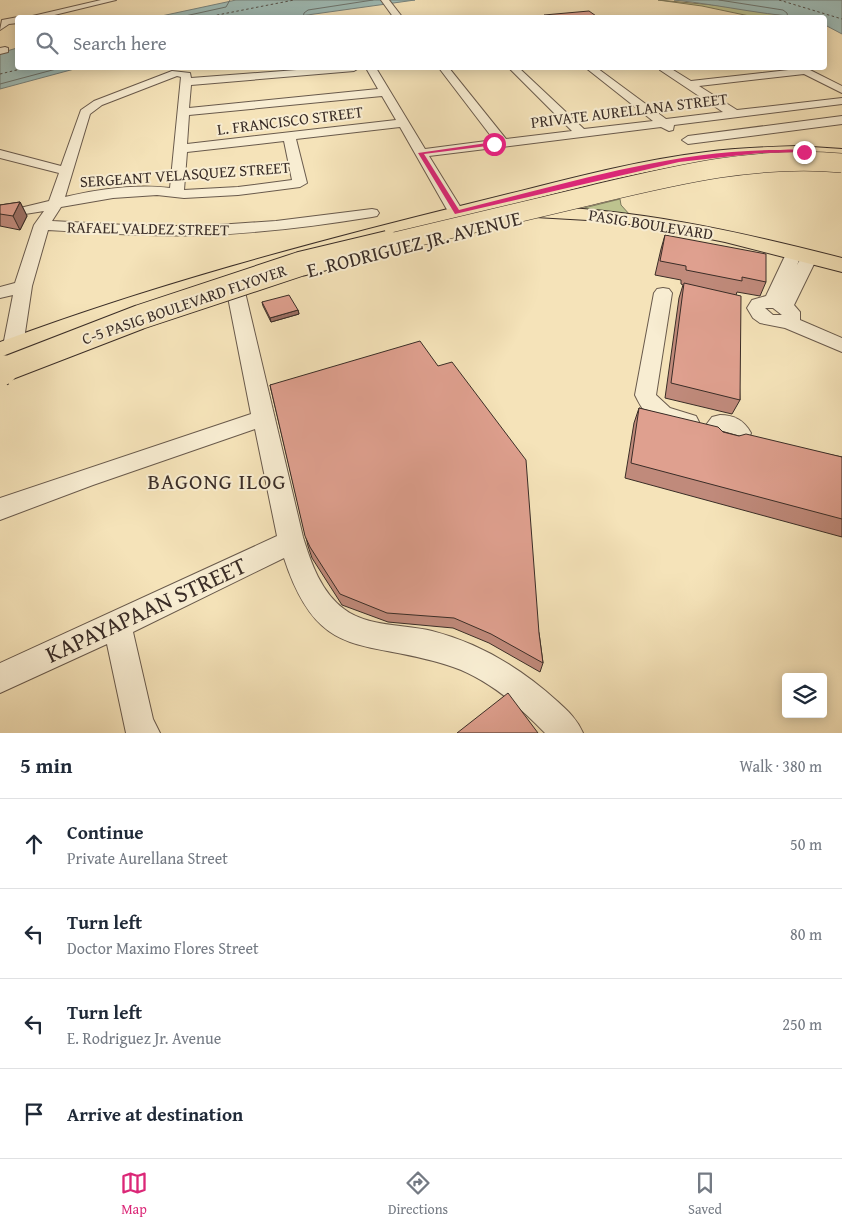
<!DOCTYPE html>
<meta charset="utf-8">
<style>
:root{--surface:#fff;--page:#f6f6f7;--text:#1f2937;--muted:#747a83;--line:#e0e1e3;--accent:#db2777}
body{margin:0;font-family:"Gentium Book Plus",serif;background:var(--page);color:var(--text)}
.controls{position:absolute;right:15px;bottom:15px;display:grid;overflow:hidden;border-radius:5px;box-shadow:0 2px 12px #0003}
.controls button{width:45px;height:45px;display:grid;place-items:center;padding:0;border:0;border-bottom:1px solid var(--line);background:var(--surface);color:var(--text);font:25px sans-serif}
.stop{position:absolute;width:15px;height:15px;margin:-11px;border:4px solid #db2777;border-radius:50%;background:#fff}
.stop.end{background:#db2777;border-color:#fff;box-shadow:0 1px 5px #0008}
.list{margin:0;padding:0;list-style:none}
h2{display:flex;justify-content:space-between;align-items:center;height:65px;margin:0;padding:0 20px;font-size:21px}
h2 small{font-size:16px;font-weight:400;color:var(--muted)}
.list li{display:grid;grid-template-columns:32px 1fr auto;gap:15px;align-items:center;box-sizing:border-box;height:90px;padding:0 20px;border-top:1px solid var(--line)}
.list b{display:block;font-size:19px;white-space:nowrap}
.list p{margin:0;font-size:16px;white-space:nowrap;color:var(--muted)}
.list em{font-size:16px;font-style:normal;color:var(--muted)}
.icon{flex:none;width:28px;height:28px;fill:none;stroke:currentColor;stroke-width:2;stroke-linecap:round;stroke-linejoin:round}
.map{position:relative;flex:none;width:842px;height:733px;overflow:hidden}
.search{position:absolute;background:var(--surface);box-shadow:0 2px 12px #0003;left:15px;right:15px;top:15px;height:55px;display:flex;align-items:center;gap:12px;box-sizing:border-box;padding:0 18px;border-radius:5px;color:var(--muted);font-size:19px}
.sheet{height:425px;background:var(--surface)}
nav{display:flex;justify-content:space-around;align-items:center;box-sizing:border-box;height:70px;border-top:1px solid var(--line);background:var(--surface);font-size:14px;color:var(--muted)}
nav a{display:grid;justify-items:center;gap:2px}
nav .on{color:var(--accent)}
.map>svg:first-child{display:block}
.green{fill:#bdc38f;stroke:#7c785b}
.water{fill:#9fbdb8;stroke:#77837e}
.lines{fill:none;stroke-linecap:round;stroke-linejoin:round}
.shore{stroke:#6c7570;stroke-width:1}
.ferry{stroke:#53514b;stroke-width:1;stroke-dasharray:2.5 2.5;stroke-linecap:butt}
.minor-casing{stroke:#695a4c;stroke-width:2}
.major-casing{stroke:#3a2d27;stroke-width:2}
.minor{fill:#f8edd2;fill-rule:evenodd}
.major{fill:#f5e3b9;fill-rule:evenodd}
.major-bridge-far2-casing{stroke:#3a2d27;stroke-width:20;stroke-linecap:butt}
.major-bridge-far1-casing{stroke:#3a2d27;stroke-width:26;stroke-linecap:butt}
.major-bridge-casing{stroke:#3a2d27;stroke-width:32;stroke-linecap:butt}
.major-bridge-far2{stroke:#f5e3b9;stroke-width:19}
.major-bridge-far1{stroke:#f5e3b9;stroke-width:24}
.major-bridge{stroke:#f5e3b9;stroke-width:30}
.wall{fill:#c08a7b;stroke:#3a2d27}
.shaded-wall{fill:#9c7064;stroke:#3a2d27}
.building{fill:#dfa08f;stroke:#3a2d27}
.route{fill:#db2777}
.labels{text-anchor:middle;stroke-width:4;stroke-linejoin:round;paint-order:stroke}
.far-street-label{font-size:16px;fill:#3a2d27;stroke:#f8edd2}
.street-label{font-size:20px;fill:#3a2d27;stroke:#f8edd2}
.quarter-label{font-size:22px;letter-spacing:1px;fill:#3a2d27;stroke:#f8edd2}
.near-street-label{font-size:24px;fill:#3a2d27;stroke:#f8edd2}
</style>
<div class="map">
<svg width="842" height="733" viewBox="0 0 842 733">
<rect width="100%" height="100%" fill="#f5e3b9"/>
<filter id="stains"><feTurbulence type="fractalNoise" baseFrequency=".004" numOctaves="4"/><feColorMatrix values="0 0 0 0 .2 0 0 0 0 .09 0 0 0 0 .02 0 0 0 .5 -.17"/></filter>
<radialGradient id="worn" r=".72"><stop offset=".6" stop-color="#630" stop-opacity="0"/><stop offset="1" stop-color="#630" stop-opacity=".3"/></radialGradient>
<g class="green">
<polygon points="658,0 725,6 796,17 754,17 702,6"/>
<polygon points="620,199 621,205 630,215 576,210"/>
</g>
<g class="water">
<polygon points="236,0 415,0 293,17 152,18"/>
<path d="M674,0H842V34L825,25L824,18C774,18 724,5 674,0Z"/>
<polygon points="17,48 18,68 78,68 0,89 0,53"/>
</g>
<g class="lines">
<g class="shore">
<polyline points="719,0 783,10 787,13 788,18"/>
<polyline points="176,18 226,7 230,0"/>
<polyline points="303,18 304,13 308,10 373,0"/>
<polyline points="0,84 60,68"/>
</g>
<g class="ferry">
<polyline points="779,0 842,19"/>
<polyline points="202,18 294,0"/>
<polyline points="0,74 25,68"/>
</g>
<defs>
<g id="minor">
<polygon points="101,0 116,0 42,18 24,18"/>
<polygon points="381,0 389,0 403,18 394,18"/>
<polygon points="18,17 18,23 9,24 0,30 2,20"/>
<polygon points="5,47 8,48 8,52 0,54 0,48"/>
<path d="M323,68H359L354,71L191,85L189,108L378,89L366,68H376L425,149L494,140L439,68H449L506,139L572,131L509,68H519L584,129L653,121L586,68H597L666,119L723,112L660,70L659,68H670L691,81L806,68L842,86V93L804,74L699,86L737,110L842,98V104L674,125L673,130L669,131L661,127L429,156L474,229L471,232H461L458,229L400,127L296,139L307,183L300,187L238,195L184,198L157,195L113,198L61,207L52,221L145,226H203L276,221L372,209L377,210L379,213L377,216L372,217C317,226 261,233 205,235C153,237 100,233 48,230L32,286L23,346L20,351L13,352L6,351L3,346L13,295L0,298V287L15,283L34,225L44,211L0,218V210L20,208L49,201L59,173L0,158V150L61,166L81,110L94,101L172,71L190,73L191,78ZM177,76L181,77L170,188C137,184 98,189 65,197L90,114L102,105ZM382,96L396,120L187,144L189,115ZM284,141L292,180L238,187L184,190L187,152Z"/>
<polygon points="842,116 842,124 688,144 682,140 688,136"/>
<path d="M792,253L798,255L800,258L797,265L801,258H813L815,262L794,305L800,312V320L842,338V352L785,328L760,323L753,318L747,308L752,300L766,296L784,258L786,255ZM765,308H773L782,315H773Z"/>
<path d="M236,287L242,288L245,292L303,537C311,563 321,592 344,609C367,627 404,624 432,631C479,643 521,668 557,701C568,711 577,719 583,733H545C519,706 488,679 453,667C367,637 319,666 284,558L133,632L153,719L160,733H126L107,644L0,693V663L277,536L255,429L93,485L0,520V498L251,414L227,292L230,288Z"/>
<path d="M663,288L669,289L672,293L656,395L670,408L696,416L699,422L696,428C681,433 656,423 645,412C641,407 638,401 635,395L654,293L657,289Z"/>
<path d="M720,415C734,415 744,420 751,433L746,445C726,452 712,448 703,429L712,417Z"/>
</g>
<g id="major">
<path d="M797,146L842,149V159C811,157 781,155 750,157C657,164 567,191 476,214C359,243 242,274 127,313C85,328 43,348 0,360V342C153,285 310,243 468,204C547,185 625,162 706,152C736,148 766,147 797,146Z"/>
<path d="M525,206C634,208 737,231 842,258V272L725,242L645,226L605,221L518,216L515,212L518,208Z"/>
</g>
</defs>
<use href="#minor" class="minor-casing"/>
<use href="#major" class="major-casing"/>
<use href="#minor" class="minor"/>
<use href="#major" class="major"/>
<defs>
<path id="major-bridge-far2" d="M382,245C451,228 520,212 588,196C672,176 755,155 842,163"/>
<polyline id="major-bridge-far1" points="0,371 140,317 300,264 388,243"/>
<polyline id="major-bridge" points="0,371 2,370"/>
</defs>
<use href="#major-bridge-far2" class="major-bridge-far2-casing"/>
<use href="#major-bridge-far1" class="major-bridge-far1-casing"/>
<use href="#major-bridge" class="major-bridge-casing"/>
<use href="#major-bridge-far2" class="major-bridge-far2"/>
<use href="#major-bridge-far1" class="major-bridge-far1"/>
<use href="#major-bridge" class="major-bridge"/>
</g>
<g class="wall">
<polygon points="20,202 27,216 20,230 0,226 0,205"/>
<polygon points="665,235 766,282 760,296 737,292 736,295 740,400 732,414 665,398 679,298 683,285 681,284 681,280 655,275 661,249"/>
<polygon points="262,302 298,310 299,314 271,322 263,306"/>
<polygon points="438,366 539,633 543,663 540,672 489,643 453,628 388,622 342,605 312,558 308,546 270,385"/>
<polygon points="639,408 739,436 842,457 842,537 625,478 634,423"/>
</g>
<g class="shaded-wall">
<polygon points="20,202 27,216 20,230 13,216"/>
<polygon points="298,310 299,314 271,322 270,318"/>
</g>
<g class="building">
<polygon points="589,11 599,18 548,18 544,15"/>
<polygon points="20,202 13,216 0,214 0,205"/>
<polygon points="665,235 766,254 766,282 742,277 742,281 686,270 686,266 660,261"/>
<polygon points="684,283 741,296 740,400 671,383"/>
<polygon points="289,295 298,310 270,318 262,302"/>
<polygon points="420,341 438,366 452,362 526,460 539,633 543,663 491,634 454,618 387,613 340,594 310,547 305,536 270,385"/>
<polygon points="639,408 718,427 723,432 739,436 746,434 842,457 842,519 631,463"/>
<polygon points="508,693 538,733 457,733"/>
</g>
<path class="route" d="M494,142L495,145L424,154L459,210C561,185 671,150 777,150C786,150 799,148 807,152L760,153L679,162L455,214L418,153Z"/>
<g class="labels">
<g class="far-street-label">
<text transform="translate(629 110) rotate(-7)" y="6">PRIVATE AURELLANA STREET</text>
<text transform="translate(290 120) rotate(-7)" y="6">L. FRANCISCO STREET</text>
<text transform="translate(185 174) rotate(-4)" y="6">SERGEANT VELASQUEZ STREET</text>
<text transform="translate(651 224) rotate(9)" y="6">PASIG BOULEVARD</text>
<text transform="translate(148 228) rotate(1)" y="6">RAFAEL VALDEZ STREET</text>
<text transform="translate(184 304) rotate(-19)" y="6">C-5 PASIG BOULEVARD FLYOVER</text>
</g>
<g class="street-label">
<text transform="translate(414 244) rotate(-14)" y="7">E. RODRIGUEZ JR. AVENUE</text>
</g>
<g class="quarter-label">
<text x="217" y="489">BAGONG ILOG</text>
</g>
<g class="near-street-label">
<text transform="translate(146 610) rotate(-25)" y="8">KAPAYAPAAN STREET</text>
</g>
</g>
<rect width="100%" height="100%" filter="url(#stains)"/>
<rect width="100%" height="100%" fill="url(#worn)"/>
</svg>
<div class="controls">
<button><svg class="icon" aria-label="layers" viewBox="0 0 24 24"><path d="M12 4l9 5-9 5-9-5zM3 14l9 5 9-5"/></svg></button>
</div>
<div class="stop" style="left:494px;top:144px"></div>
<div class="stop end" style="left:804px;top:152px"></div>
<div class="search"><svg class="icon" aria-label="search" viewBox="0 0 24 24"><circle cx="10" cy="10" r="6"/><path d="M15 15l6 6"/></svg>Search here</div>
</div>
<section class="sheet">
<h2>5 min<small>Walk · 380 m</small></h2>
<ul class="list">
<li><svg class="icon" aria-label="ahead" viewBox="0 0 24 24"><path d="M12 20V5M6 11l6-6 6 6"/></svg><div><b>Continue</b><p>Private Aurellana Street</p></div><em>50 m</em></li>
<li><svg class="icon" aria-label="left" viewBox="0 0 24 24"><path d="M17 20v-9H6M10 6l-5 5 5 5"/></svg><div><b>Turn left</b><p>Doctor Maximo Flores Street</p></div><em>80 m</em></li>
<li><svg class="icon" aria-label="left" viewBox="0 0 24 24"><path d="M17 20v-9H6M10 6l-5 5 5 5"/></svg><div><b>Turn left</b><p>E. Rodriguez Jr. Avenue</p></div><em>250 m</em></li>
<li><svg class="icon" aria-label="arrive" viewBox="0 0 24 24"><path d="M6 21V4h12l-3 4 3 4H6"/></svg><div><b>Arrive at destination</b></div></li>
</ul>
</section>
<nav>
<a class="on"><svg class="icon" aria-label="map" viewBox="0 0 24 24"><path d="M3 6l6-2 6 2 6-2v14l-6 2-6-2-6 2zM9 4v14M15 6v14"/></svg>Map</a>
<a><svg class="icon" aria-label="directions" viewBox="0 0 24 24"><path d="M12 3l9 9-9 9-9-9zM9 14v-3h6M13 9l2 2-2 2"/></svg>Directions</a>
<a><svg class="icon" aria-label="saved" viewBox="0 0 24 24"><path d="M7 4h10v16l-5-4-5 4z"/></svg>Saved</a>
</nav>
